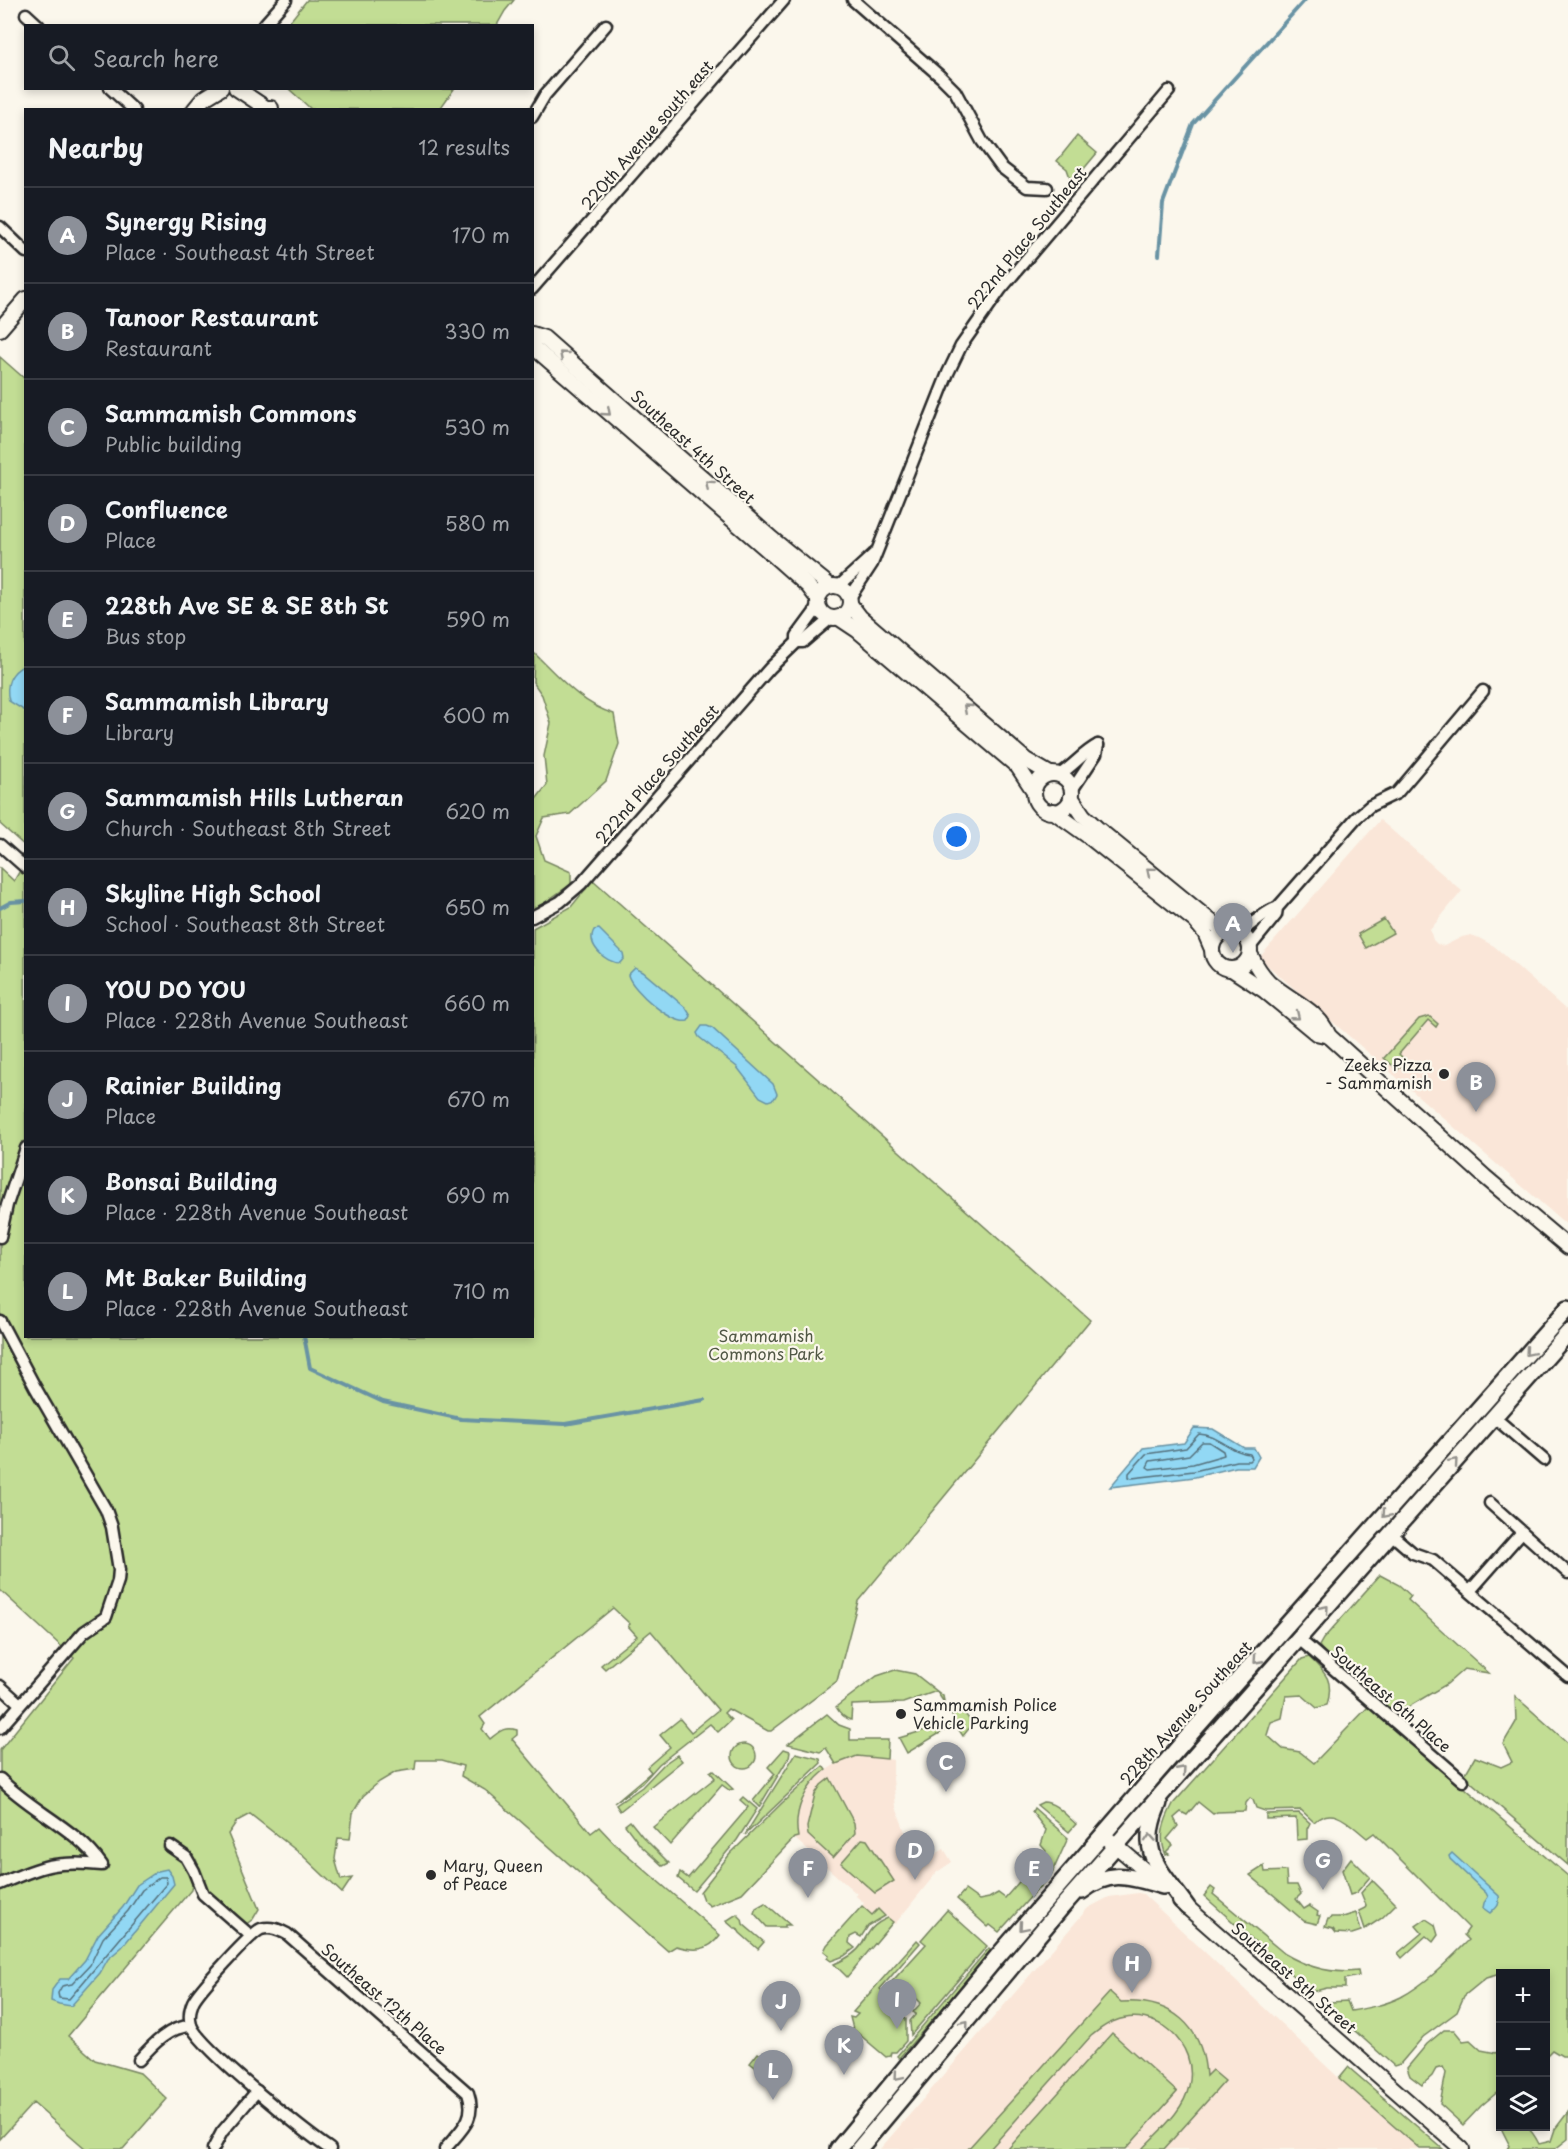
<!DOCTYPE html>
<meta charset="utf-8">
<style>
:root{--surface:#171b24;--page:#242831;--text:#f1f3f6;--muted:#9ea1a6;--line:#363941;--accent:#8c9099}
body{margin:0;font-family:"Playpen Sans",sans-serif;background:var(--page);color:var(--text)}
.controls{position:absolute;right:18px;bottom:18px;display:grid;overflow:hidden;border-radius:0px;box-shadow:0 3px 9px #0003}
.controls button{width:54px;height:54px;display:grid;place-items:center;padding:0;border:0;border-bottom:2px solid var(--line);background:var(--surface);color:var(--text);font:30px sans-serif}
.you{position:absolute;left:957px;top:837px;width:21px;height:21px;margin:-15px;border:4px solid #fff;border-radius:50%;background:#1a73e8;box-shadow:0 0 0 9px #1a73e833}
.badge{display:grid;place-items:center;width:39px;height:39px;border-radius:50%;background:var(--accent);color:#fff;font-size:20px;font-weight:700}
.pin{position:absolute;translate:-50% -50px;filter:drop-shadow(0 2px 3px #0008)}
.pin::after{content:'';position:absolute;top:32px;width:21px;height:18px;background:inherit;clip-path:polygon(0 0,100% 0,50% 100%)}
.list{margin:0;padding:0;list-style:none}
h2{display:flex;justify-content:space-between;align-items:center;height:78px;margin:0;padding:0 24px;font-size:26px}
h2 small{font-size:20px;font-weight:400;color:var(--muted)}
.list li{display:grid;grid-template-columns:39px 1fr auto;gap:18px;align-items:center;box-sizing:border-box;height:96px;padding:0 24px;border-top:2px solid var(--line)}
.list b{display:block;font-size:22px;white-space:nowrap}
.list p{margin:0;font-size:20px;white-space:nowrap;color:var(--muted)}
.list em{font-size:20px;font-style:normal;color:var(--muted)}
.icon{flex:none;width:33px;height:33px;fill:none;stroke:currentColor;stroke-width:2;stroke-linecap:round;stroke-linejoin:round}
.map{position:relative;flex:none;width:1568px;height:2149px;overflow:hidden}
.search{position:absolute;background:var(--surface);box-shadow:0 3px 9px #0003;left:24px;top:24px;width:510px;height:66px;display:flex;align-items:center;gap:15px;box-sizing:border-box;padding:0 21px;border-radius:0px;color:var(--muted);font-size:22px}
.panel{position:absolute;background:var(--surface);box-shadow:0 3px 9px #0003;left:24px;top:108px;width:510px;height:1230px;border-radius:0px}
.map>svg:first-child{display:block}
.built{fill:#fae6d8;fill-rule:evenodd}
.green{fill:#c2dd94;stroke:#768460;stroke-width:1.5}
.water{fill:#92d8f4;stroke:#6993a4;stroke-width:1.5}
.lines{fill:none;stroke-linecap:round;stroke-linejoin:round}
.shore{stroke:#54707b;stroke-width:1.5}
.stream{stroke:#6993a4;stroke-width:4}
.minor-casing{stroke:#2b2b2b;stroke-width:15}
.tertiary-casing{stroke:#2b2b2b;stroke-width:18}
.secondary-casing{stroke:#2b2b2b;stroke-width:20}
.minor{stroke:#fbf7ec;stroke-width:10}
.tertiary{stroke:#fbf7ec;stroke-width:14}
.secondary{stroke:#fbf7ec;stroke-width:15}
.oneway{stroke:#93918c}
.poi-dot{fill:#2b2b2b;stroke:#fbf7ec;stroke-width:2}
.labels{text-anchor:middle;stroke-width:4.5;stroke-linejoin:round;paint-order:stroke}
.street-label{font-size:16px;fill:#2b2b2b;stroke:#fbf7ec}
.poi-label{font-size:16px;fill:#2b2b2b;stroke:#fbf7ec;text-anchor:start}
.park-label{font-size:16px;fill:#515845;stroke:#fbf7ec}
</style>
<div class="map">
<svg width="1568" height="2149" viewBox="0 0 1568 2149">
<rect width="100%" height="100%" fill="#fbf7ec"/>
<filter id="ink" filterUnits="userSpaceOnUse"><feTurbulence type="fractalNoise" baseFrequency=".0167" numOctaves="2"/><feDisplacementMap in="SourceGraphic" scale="12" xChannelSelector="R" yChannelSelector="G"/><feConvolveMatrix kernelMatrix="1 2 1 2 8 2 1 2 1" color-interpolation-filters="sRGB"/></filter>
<g filter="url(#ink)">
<g class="built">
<polygon points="1380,820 1462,891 1430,930 1433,940 1437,944 1444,946 1462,937 1471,935 1479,938 1494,946 1565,1009 1568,1010 1568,1226 1259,958"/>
<path d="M857,1756L877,1757L893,1760V1779L896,1807L905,1832L916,1852L924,1861L944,1849L952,1862L937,1872L895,1924L878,1909L872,1915L862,1906L864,1903L856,1896L857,1894L794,1838L798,1837L797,1824L800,1803L812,1783L820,1774L836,1764ZM830,1778L854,1823L855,1833L811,1804L821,1785ZM862,1839L867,1840L894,1881L875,1893Z"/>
<polygon points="1138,1893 1143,1894 1339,2078 1420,2149 880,2149 1088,1908 1109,1897"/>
</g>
<g class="green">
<polygon points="307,0 514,0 505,11 497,25 287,25"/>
<polygon points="289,89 454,89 439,110 311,109"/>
<polygon points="1077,136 1097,153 1072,183 1067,169 1057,161"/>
<polygon points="0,357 25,379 25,846 0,824"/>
<path d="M534,653C558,676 581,704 614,714L619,744L606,781L570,814L544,818L536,836L544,860L571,872V884L541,905L533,908V803L547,785L544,756L551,723L542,695L533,682Z"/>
<path d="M25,862L26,1336H532L533,928L571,907L593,880L1090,1320L858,1601L837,1681L771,1731H768L728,1709L724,1713L731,1720L718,1732L710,1724L659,1764L642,1783L614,1803L651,1772L647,1767L670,1747L660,1735L680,1719L691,1732L718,1710L651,1631L605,1669L601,1665L637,1636L628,1626L630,1624L613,1608L480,1717L485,1724L482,1729L490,1739C500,1731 505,1726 517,1730V1735L512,1739L591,1833L599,1827L616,1845L720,1935C708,1952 694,1951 676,1946L668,1951L485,1790L461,1776L463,1766L442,1760H416L415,1769L396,1772L379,1782L363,1796L353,1813L350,1839L338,1838L335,1859L341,1880L352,1878L342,1893L302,1855L250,1814L237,1821L228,1834L259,1909L253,1919L245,1925L207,1892L196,1859L191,1890L68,2036L95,2060L140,2073L167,2099L123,2149H86L33,2103L0,2139V1750L74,1658L0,1590V868L14,881Z"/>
<polygon points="1384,919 1393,933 1366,948 1358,934"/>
<polygon points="1429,1016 1438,1024 1436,1027 1428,1020 1399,1054 1405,1060 1398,1070 1384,1058 1419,1019"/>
<path d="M1380,1575L1399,1585L1411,1596L1408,1600L1489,1673L1464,1669L1447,1684L1398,1713C1369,1695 1340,1673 1319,1646L1323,1639Z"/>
<path d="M1309,1657C1327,1674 1334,1681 1327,1705L1317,1708L1302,1695L1286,1696L1282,1718L1271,1722L1267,1735L1283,1749L1300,1752L1314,1763L1369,1706L1568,1876V2056H1562L1552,2050L1546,2056V1974L1504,1973L1486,1978L1464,1996L1457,2012L1423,2037L1400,2064L1394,2066L1326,2005L1331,2002L1347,2001L1351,2011C1368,2008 1385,2005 1401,1997C1427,1983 1448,1961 1469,1940L1464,1935L1469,1928L1374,1833L1367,1838C1350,1825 1334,1804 1314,1822L1301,1810L1265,1811L1256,1808L1253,1800L1250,1798L1246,1803L1245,1811L1217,1812L1213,1814L1198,1802L1187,1815L1181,1812L1174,1818L1178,1826L1167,1839L1173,1845L1166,1852L1169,1854L1166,1855C1158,1837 1164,1821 1173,1804L1302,1659Z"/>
<path d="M895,1670L915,1674L943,1696L944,1701H943L937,1692H934L903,1703L852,1705L851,1720C844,1718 840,1714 836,1707L837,1706L877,1676Z"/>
<polygon points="1515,1696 1568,1743 1568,1865 1464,1776 1475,1757 1501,1767 1512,1762 1503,1744 1516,1722"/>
<path d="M952,1710C962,1710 970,1716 971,1726L963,1736L955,1724L907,1753L899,1738L952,1722L953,1717L949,1712Z"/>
<polygon points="827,1714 839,1725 850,1729 850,1740 888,1740 887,1759 857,1756 836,1764 826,1748 820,1752 788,1744"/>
<circle cx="744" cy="1756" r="12"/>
<polygon points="784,1749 790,1751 789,1757 759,1807 753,1801 775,1774 768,1767"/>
<polygon points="796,1753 820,1759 821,1763 745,1835"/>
<polygon points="677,1755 682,1761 620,1811 616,1805 642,1787 664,1764"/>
<path d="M823,1766L826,1770C805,1786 793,1811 798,1837L794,1838L742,1893L710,1906L703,1900L700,1892L730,1854L782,1803Z"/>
<polygon points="713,1770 733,1789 729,1790 722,1785 670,1845 653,1827 715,1778 710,1772"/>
<polygon points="830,1778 854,1823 855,1833 833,1858 808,1835 807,1827 815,1794 821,1785"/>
<polygon points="743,1797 757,1809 737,1840 694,1891 678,1878 680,1872 688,1878 745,1811 748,1807 740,1800"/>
<path d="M1043,1802C1056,1802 1066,1816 1076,1824L1069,1832L1037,1805Z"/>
<polygon points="1034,1808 1068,1838 1052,1873 999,1932 990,1925 988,1927 957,1899 965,1890 979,1900 989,1898 998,1893 1005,1898 1046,1851 1041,1845 1046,1830 1032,1812"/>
<polygon points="1299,1813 1310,1823 1307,1829 1307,1839 1297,1840 1296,1818 1266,1819 1266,1814"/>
<polygon points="630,1821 642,1836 669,1863 663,1866 640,1845 625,1825"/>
<polygon points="862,1839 867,1840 894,1881 875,1893 841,1863"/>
<polygon points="1351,1858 1370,1877 1356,1893 1350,1895 1342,1870"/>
<polygon points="1264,1866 1265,1872 1286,1871 1287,1885 1297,1885 1301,1894 1296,1899 1304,1909 1309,1906 1318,1912 1317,1915 1320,1916 1317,1924 1304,1921 1250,1875"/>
<polygon points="1372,1880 1396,1904 1382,1918 1365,1929 1359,1911 1365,1908 1366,1905 1361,1893"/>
<path d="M1211,1887L1215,1890L1213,1894L1285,1954C1307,1967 1332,1974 1358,1971L1359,1976L1345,1979V1988H1327L1311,1992L1204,1896Z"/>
<polygon points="765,1903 790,1925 785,1925 785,1927 767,1927 754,1913 756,1908"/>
<polygon points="862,1906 872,1915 878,1909 885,1916 868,1926 861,1937 856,1934 850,1937 849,1943 855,1948 844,1956 831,1961 827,1958 829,1955 824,1951 827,1945"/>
<polygon points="947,1910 987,1946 911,2035 910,2021 916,2014 913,2012 921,2003 917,1999 901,1999 887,1987 926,1944 921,1940"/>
<polygon points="1356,1913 1361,1931 1352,1934 1336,1933 1333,1929 1325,1927 1328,1919 1330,1919 1331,1917 1343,1917"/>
<polygon points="737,1914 742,1919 743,1924 764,1942 758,1949 740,1933 737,1928 734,1928 726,1921"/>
<path d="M888,1918L893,1922L847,1977L834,1964C844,1960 856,1954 862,1944C869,1931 873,1924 888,1918Z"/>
<polygon points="1426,1919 1435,1925 1438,1935 1433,1942 1426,1936 1402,1958 1398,1953 1422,1933 1416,1926"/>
<polygon points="917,1940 920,1943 880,1989 899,2006 896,2010 906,2019 906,2041 896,2052 891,2052 890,2056 886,2057 853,2029 850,2017 854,2018 858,2014 853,2012"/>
<polygon points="989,1948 993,1951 899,2058 897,2056"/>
<path d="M1110,1992L1121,2002C1171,1999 1203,2025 1206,2076L1212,2070L1225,2081L1164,2149H1142C1159,2131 1184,2111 1189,2086C1199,2044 1155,2005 1115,2021C1105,2024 1099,2030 1091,2036L990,2149H968Z"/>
<polygon points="1444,2030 1454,2030 1463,2041 1470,2040 1481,2050 1496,2053 1500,2048 1500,2090 1481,2106 1463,2125 1440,2104 1446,2073 1443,2067 1436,2069 1432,2076 1422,2085 1410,2076 1407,2068 1427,2044"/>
<polygon points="1112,2033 1177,2092 1126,2149 1008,2149"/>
<polygon points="765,2051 781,2064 783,2062 791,2069 783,2079 780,2077 775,2082 750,2063 758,2053 761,2055"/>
<polygon points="1348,2067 1443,2149 1420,2149 1339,2078"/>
<path d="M1568,2112V2139L1555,2149H1508L1510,2146L1502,2130L1505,2127C1526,2126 1529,2124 1539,2144L1551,2141L1555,2129Z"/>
</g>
<g class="water">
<path d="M25,665V711L9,701C5,685 10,672 25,665Z"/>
<path d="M599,929L623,953L624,958L620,963C605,963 586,944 594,930Z"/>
<path d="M635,968L643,972L686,1008L691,1016L688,1021C672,1025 632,990 628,975Z"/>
<polygon points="702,1026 707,1026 712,1028 773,1084 777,1094 774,1099 768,1101 760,1097 737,1067 699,1037 697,1033"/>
<polygon points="1194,1428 1213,1429 1244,1448 1254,1448 1259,1457 1253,1467 1236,1467 1195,1477 1110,1487 1143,1448 1184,1443"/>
<path d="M1452,1853L1499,1896C1501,1904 1495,1908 1490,1913L1483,1908L1484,1903L1488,1897L1486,1893L1450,1859L1449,1856Z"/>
<polygon points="167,1869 172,1876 174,1884 122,1947 108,1959 100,1973 71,2006 59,2004 51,2001 52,1990 60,1979 68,1979 85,1960 98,1935 123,1907 137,1885 158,1871"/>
</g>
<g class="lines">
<g class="shore">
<path d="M1199,1434C1219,1435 1231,1453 1250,1454L1252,1458L1249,1461H1236L1194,1471L1132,1478L1129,1477V1473L1146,1454L1186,1448Z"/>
<polygon points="1202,1442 1209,1442 1223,1451 1224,1455 1193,1464 1150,1469 1147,1467 1150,1461 1189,1455"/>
<polygon points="160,1877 166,1877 167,1883 69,1999 59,1998 58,1993 62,1986 72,1984 90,1965 103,1938 128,1911 142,1890"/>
</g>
<g class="stream">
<polyline points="1159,255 1163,203 1193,124 1305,0"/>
<polyline points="0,908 11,902 26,901"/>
<polyline points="304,1336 310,1368 383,1402 461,1419 565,1424 704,1400"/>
</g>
<defs>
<g id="minor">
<polyline points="853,0 941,77 955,91 982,141 1001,167 1027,187 1047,188"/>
<polyline points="26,14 39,26"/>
<polyline points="263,26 286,0"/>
<polyline points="110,88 134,110"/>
<polyline points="532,117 545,95 606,25"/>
<polyline points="0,227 26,252"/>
<polyline points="532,289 784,0"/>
<polyline points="838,587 874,554"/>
<polyline points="849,599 872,564 948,373 961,346 1001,289 1169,91"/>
<polyline points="797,642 797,636 814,613 818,604"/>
<path d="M1059,775C1073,766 1084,752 1098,745"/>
<polyline points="1072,790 1096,754 1098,745"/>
<polyline points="0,845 26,868"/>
<polyline points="532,917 560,902 581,884 770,668 797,642 803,642 831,618"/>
<path d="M1239,933C1249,927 1268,909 1277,908"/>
<polyline points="1250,947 1276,915 1277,908 1356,818 1370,806 1397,793 1483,691"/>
<polyline points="0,1237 7,1205 26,1148"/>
<polyline points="0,1321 35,1387 106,1510 112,1527 119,1570 118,1581 106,1617 84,1632 0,1728"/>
<polyline points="1494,1417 1544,1460"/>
<polyline points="1490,1503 1568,1573"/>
<polyline points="1391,1534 1413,1553 1433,1560 1568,1676"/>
<polyline points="1470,1591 1522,1532"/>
<polyline points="1299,1639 1463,1781"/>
<polyline points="0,1686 20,1704"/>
<path d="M0,1779C31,1811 76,1828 102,1865C56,1860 41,1866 0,1884"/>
<polyline points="170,1846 186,1857 194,1871 203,1894 251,1936"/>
<path d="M139,2060C152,2045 170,2026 191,2026"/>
<polyline points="213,2149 222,2132 257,2091"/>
<path d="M330,2149C306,2134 198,2046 191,2025C189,2018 190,2009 193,2002C198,1991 251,1933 261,1929C271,1926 279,1930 287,1934L468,2093C477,2119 461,2130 445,2149"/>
</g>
<g id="tertiary">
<polyline points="236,88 266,108 271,108"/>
<polyline points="194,110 203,99 221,88"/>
<polyline points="0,329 26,299"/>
<polyline points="532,334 544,338 772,539 830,586"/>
<polyline points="532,346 764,547 808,586 818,599"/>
<circle cx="834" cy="602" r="16"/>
<polyline points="850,604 860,617 1026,760 1050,774"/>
<polyline points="839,618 857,630 1018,767 1034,791"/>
<circle cx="1053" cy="793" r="19"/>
<polyline points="1071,797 1083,815 1098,829 1214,924 1230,931"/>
<polyline points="1053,811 1088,836 1195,921 1205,933 1211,947"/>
<circle cx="1231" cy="950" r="19"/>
<path d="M1250,954C1255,964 1261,974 1269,982C1290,1001 1317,1008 1329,1036L1485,1177L1568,1247"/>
<polyline points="1233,970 1265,991 1316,1033 1329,1036"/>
<polyline points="1107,1838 1163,1886"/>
<polyline points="1180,1901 1462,2149"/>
</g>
<g id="secondary">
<path d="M1159,1803C1136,1852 1160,1869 1187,1907"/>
<path d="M1082,1891C1111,1868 1131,1877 1163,1886"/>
<polyline points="838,2149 997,1957 1192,1732 1568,1308"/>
<polyline points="859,2149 1061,1908 1568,1333"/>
</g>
</defs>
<use href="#minor" class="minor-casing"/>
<use href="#tertiary" class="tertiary-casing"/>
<use href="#secondary" class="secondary-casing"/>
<use href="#minor" class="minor"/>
<use href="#tertiary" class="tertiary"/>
<use href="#secondary" class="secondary"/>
</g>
<defs><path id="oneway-chevron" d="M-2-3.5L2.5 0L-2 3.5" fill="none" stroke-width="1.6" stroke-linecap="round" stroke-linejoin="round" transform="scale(1.5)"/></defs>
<g class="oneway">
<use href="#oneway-chevron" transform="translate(563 355) rotate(-139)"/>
<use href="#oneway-chevron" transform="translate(607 412) rotate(41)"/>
<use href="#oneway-chevron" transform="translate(709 484) rotate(-138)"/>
<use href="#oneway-chevron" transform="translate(967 708) rotate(-139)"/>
<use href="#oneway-chevron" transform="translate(1150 871) rotate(-140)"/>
<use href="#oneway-chevron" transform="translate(1296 1016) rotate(39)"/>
<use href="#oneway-chevron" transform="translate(1529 1352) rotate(131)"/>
<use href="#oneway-chevron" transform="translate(1454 1462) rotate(-49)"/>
<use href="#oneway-chevron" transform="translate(1386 1514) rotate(131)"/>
<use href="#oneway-chevron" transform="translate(1325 1609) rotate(-49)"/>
<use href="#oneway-chevron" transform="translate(1257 1660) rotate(132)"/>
<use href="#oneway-chevron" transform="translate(1182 1770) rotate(-48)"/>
<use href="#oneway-chevron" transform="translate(1150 1838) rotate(-94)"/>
<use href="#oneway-chevron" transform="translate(1023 1927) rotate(131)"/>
<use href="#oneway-chevron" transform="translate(965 2024) rotate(-50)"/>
<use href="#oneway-chevron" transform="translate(898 2076) rotate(130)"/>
</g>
</g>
<g class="poi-dot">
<circle cx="1444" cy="1074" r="6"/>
<circle cx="901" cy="1714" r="6"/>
<circle cx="431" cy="1875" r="6"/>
</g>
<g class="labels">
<g class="street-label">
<text transform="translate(647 135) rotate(-49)" y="6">220th Avenue south east</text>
<text transform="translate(1027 238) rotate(-51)" y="6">222nd Place Southeast</text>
<text transform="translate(693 447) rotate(42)" y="6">Southeast 4th Street</text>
<text transform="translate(657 774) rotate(-49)" y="6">222nd Place Southeast</text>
<text transform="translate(1391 1699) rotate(41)" y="6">Southeast 6th Place</text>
<text transform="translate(1186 1713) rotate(-48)" y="6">228th Avenue Southeast</text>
<text transform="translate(1294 1978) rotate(41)" y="6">Southeast 8th Street</text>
<text transform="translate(384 1999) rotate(41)" y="6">Southeast 12th Place</text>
</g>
<g class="poi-label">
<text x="1432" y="1071" text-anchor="end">Zeeks Pizza<tspan x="1432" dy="18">- Sammamish</tspan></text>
<text x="913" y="1711">Sammamish Police<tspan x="913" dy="18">Vehicle Parking</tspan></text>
<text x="443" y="1872">Mary, Queen<tspan x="443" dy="18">of Peace</tspan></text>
</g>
<g class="park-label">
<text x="766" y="1342">Sammamish<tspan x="766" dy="18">Commons Park</tspan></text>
</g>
</g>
</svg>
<div class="controls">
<button>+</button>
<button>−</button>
<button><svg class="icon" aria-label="layers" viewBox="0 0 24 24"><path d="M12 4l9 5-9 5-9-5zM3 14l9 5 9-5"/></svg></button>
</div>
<div class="you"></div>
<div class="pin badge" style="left:1233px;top:953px">A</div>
<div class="pin badge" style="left:1476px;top:1112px">B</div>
<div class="pin badge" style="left:946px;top:1792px">C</div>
<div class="pin badge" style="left:915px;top:1880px">D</div>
<div class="pin badge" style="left:1034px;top:1898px">E</div>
<div class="pin badge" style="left:808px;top:1898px">F</div>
<div class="pin badge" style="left:1323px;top:1890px">G</div>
<div class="pin badge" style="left:1132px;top:1993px">H</div>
<div class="pin badge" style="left:897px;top:2029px">I</div>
<div class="pin badge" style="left:781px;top:2031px">J</div>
<div class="pin badge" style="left:844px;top:2075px">K</div>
<div class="pin badge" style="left:773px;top:2100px">L</div>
<div class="search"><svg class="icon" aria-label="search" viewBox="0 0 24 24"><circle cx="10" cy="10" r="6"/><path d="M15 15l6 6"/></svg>Search here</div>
<section class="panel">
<h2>Nearby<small>12 results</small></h2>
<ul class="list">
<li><span class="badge">A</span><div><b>Synergy Rising</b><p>Place · Southeast 4th Street</p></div><em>170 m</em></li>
<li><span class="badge">B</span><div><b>Tanoor Restaurant</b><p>Restaurant</p></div><em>330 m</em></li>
<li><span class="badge">C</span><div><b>Sammamish Commons</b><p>Public building</p></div><em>530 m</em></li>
<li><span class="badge">D</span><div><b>Confluence</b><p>Place</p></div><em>580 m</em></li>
<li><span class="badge">E</span><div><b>228th Ave SE &amp; SE 8th St</b><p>Bus stop</p></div><em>590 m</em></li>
<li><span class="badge">F</span><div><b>Sammamish Library</b><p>Library</p></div><em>600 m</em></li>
<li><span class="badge">G</span><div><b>Sammamish Hills Lutheran</b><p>Church · Southeast 8th Street</p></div><em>620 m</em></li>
<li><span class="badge">H</span><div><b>Skyline High School</b><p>School · Southeast 8th Street</p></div><em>650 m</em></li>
<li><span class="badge">I</span><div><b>YOU DO YOU</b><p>Place · 228th Avenue Southeast</p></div><em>660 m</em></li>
<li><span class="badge">J</span><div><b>Rainier Building</b><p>Place</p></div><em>670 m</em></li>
<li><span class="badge">K</span><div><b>Bonsai Building</b><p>Place · 228th Avenue Southeast</p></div><em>690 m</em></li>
<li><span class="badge">L</span><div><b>Mt Baker Building</b><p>Place · 228th Avenue Southeast</p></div><em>710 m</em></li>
</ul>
</section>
</div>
